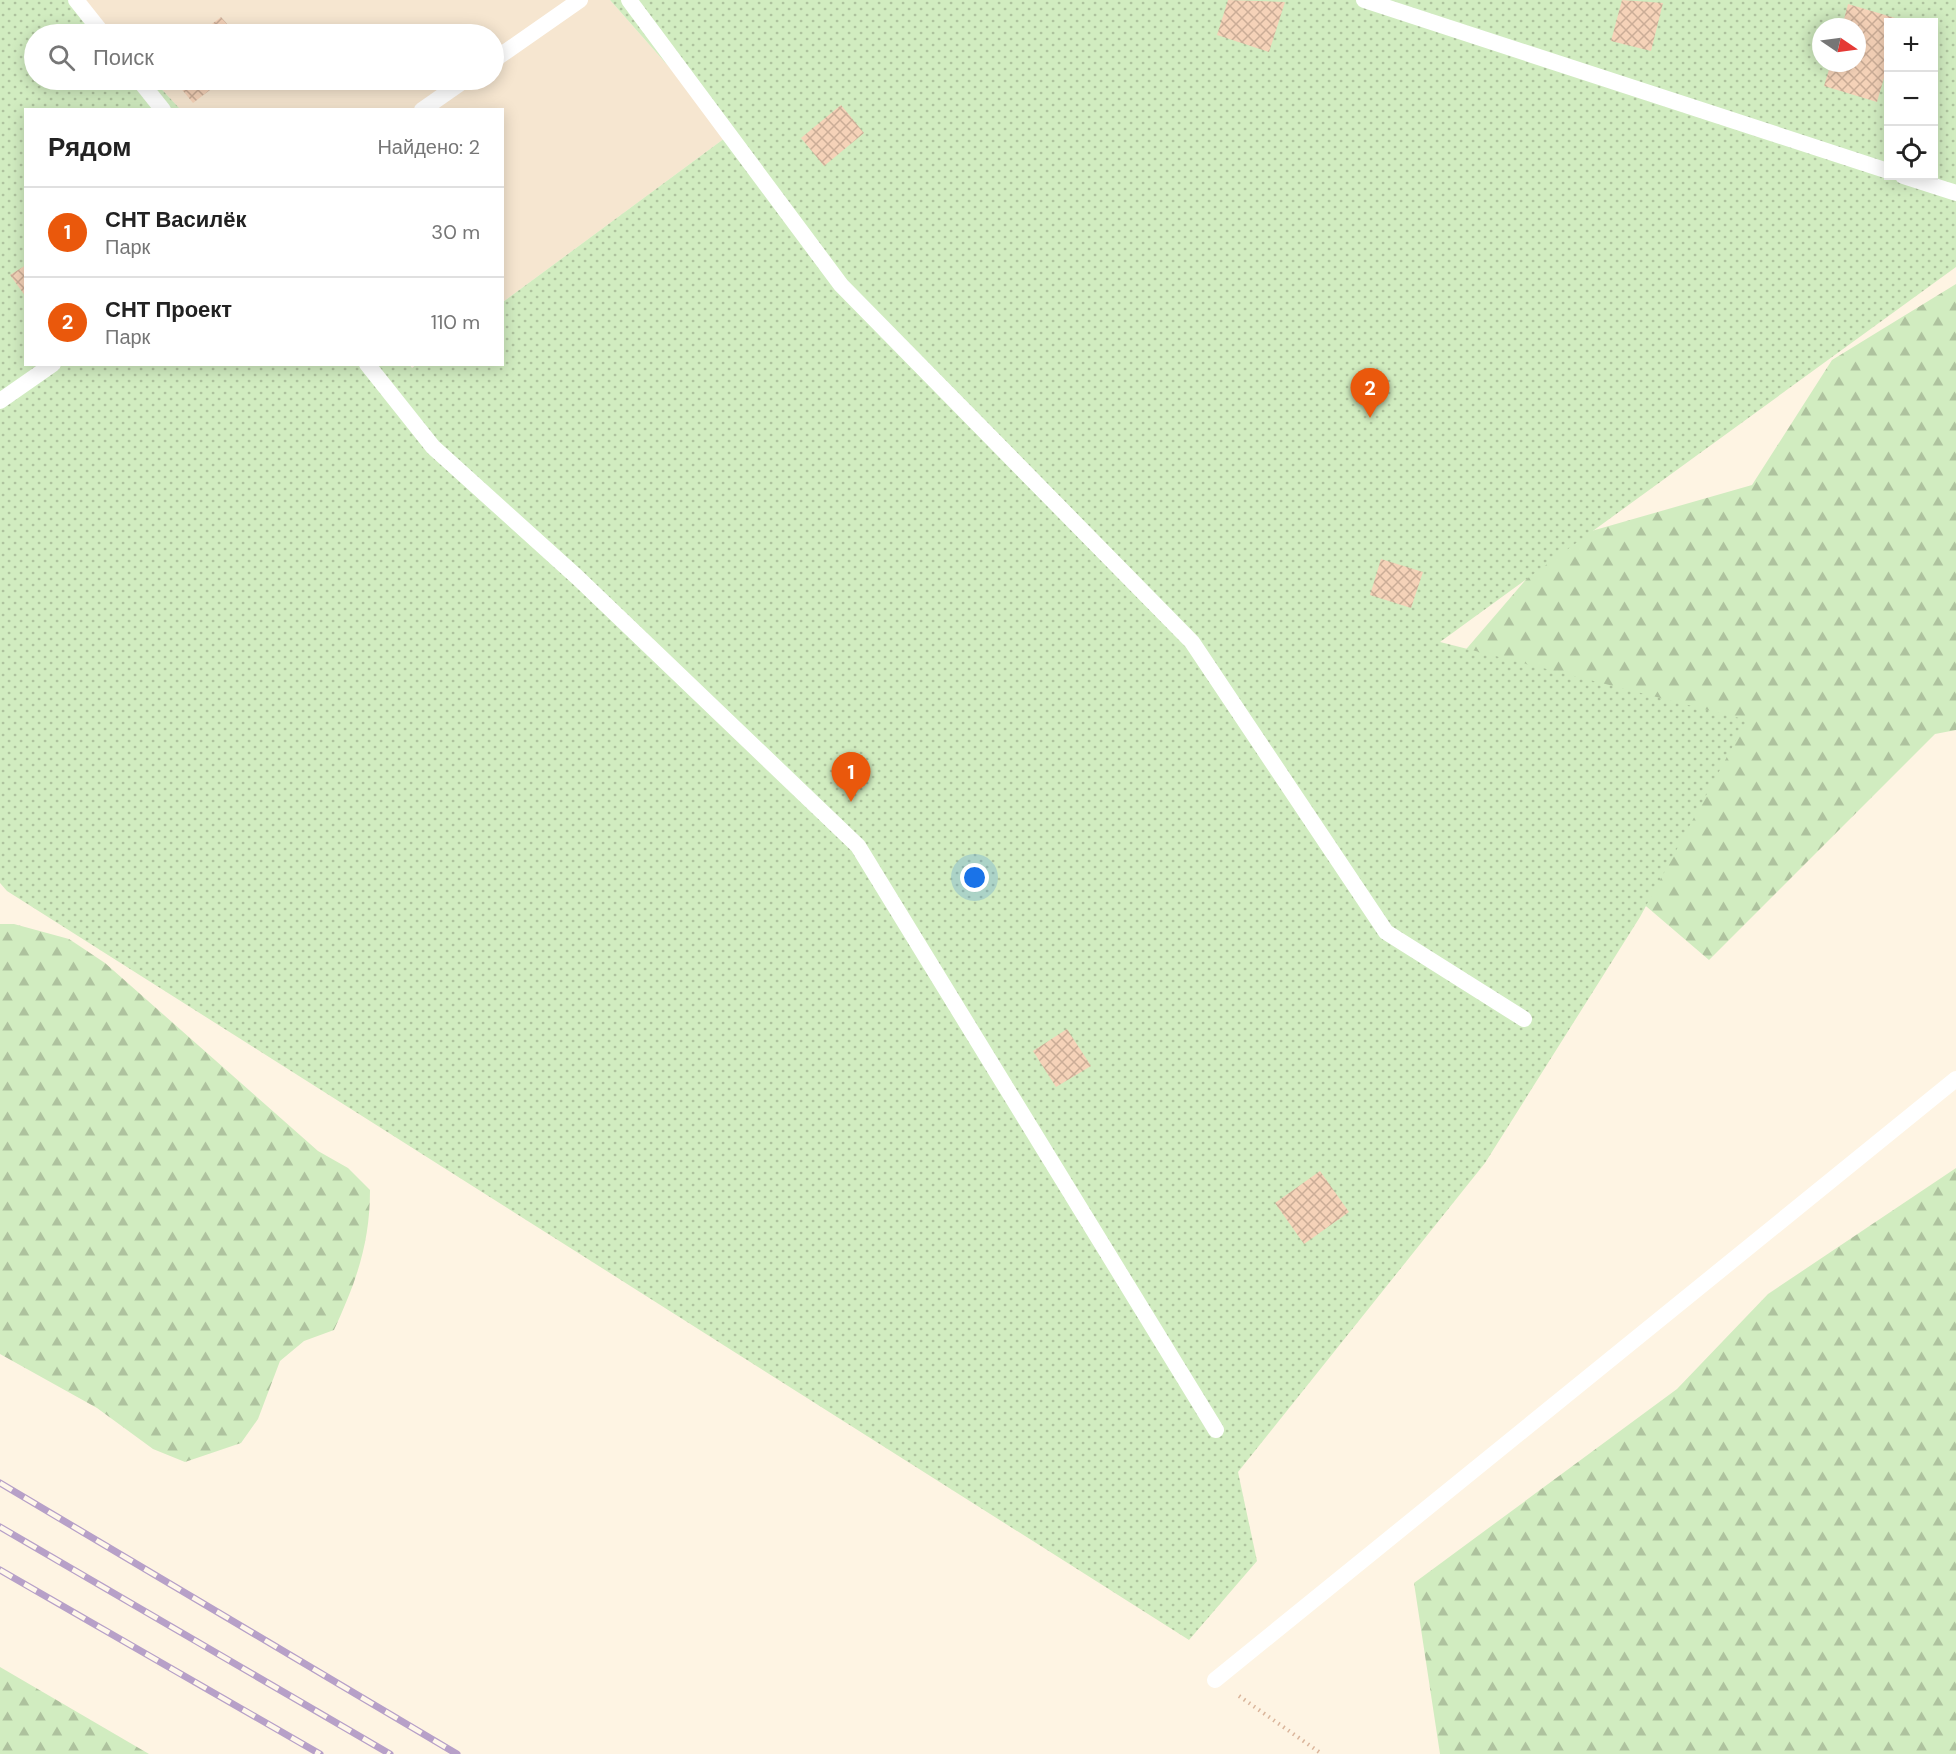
<!DOCTYPE html>
<html lang="ru">
<meta charset="utf-8">
<style>
:root{--surface:#fff;--page:#f6f6f6;--text:#222;--muted:#767676;--line:#e0e0e0;--accent:#ea580c}
body{margin:0;font-family:"DM Sans",sans-serif;background:var(--page);color:var(--text)}
.controls{position:absolute;right:18px;top:18px;display:grid;overflow:hidden;border-radius:0px;box-shadow:0 3px 15px #0003}
.controls button{width:54px;height:54px;display:grid;place-items:center;padding:0;border:0;border-bottom:2px solid var(--line);background:var(--surface);color:var(--text);font:30px sans-serif}
.compass{position:absolute;left:1812px;top:18px;width:54px;height:54px;border-radius:50%;background:var(--surface);box-shadow:0 3px 15px #0003;rotate:103deg}
.you{position:absolute;left:975px;top:878px;width:21px;height:21px;margin:-15px;border:4px solid #fff;border-radius:50%;background:#1a73e8;box-shadow:0 0 0 9px #1a73e833}
.badge{display:grid;place-items:center;width:39px;height:39px;border-radius:50%;background:var(--accent);color:#fff;font-size:20px;font-weight:700}
.pin{position:absolute;translate:-50% -50px;filter:drop-shadow(0 2px 3px #0008)}
.pin::after{content:'';position:absolute;top:32px;width:21px;height:18px;background:inherit;clip-path:polygon(0 0,100% 0,50% 100%)}
.list{margin:0;padding:0;list-style:none}
h2{display:flex;justify-content:space-between;align-items:center;height:78px;margin:0;padding:0 24px;font-size:26px}
h2 small{font-size:20px;font-weight:400;color:var(--muted)}
.list li{display:grid;grid-template-columns:39px 1fr auto;gap:18px;align-items:center;box-sizing:border-box;height:90px;padding:0 24px;border-top:2px solid var(--line)}
.list b{display:block;font-size:22px;white-space:nowrap}
.list p{margin:0;font-size:20px;white-space:nowrap;color:var(--muted)}
.list em{font-size:20px;font-style:normal;color:var(--muted)}
.icon{flex:none;width:33px;height:33px;fill:none;stroke:currentColor;stroke-width:2;stroke-linecap:round;stroke-linejoin:round}
.map{position:relative;flex:none;width:1956px;height:1754px;overflow:hidden}
.search{position:absolute;background:var(--surface);box-shadow:0 3px 15px #0003;left:24px;top:24px;width:480px;height:66px;display:flex;align-items:center;gap:15px;box-sizing:border-box;padding:0 21px;border-radius:33px;color:var(--muted);font-size:22px}
.panel{position:absolute;background:var(--surface);box-shadow:0 3px 15px #0003;left:24px;top:108px;width:480px;height:258px;border-radius:0px}
.map>svg:first-child{display:block}
.residential{fill:#f6e6d0}
.forest{fill:url(#forest-firs)}
.garden{fill:url(#garden-dots);fill-rule:evenodd}
.building{fill:url(#building-cross-hatch)}
.lines{fill:none;stroke-linecap:round;stroke-linejoin:round}
.path{stroke:#dab59b;stroke-width:4;stroke-dasharray:1.5 4.5;stroke-linecap:butt}
.service{stroke:#fff;stroke-width:16}
.rail-casing{stroke:#b7a0c8;stroke-width:7}
.rail{stroke:#fff7ea;stroke-width:4.5;stroke-dasharray:14;stroke-linecap:butt}
</style>
<div class="map">
<svg width="1956" height="1754" viewBox="0 0 1956 1754">
<defs>
<pattern id="forest-firs" width="22" height="20" patternUnits="userSpaceOnUse" patternTransform="scale(1.5)"><rect width="22" height="20" fill="#d1ecc0"/><path d="M5 1l3.5 6h-7zM16 11l3.5 6h-7z" fill="#aec29e"/></pattern>
<pattern id="garden-dots" width="8" height="8" patternUnits="userSpaceOnUse" patternTransform="scale(1.5)"><rect width="8" height="8" fill="#d1ecc0"/><path d="M2 2h.1M6 6h.1" fill="none" stroke="#aec29e" stroke-width="1.8" stroke-linecap="round"/></pattern>
<pattern id="building-cross-hatch" width="8" height="8" patternUnits="userSpaceOnUse" patternTransform="scale(1.5)"><rect width="8" height="8" fill="#f5d2b8"/><path d="M0 0l8 8M0 8l8-8" fill="none" stroke="#cbad97"/></pattern>
</defs>
<rect width="100%" height="100%" fill="#fef4e3"/>
<polygon class="residential" points="82,0 610,0 729,135 503,302 502,110 180,109 153,80 494,80 494,34 113,34"/>
<g class="forest">
<polygon points="1956,284 1956,730 1935,734 1709,960 1640,901 1462,654 1560,540 1752,485 1832,360"/>
<path d="M0,924H14L69,939L105,963L318,1151L348,1168L370,1190C370,1244 356,1282 334,1330L304,1341L280,1361L258,1419L241,1443L185,1462L153,1449L97,1408L0,1354Z"/>
<polygon points="1956,1168 1956,1754 1440,1754 1414,1583 1677,1389 1768,1294"/>
<polygon points="0,1667 149,1754 0,1754"/>
</g>
<path class="garden" d="M0,0H82L113,34H34V80H153L180,109L26,110V364H409L412,368L417,364H502L503,302L729,135L610,0H1956V267L1440,642L1747,720L1640,917L1485,1163L1238,1472L1257,1561L1189,1640L7,891L0,883ZM1888,22H1934V176H1888ZM1821,27H1857V63H1821Z"/>
<g class="building">
<polygon points="1228,0 1285,2 1269,52 1217,35"/>
<polygon points="1622,0 1663,3 1651,51 1611,41"/>
<polygon points="1848,4 1902,20 1888,22 1888,64 1877,102 1824,86 1831,63 1857,63 1857,27 1842,27"/>
<polygon points="221,17 236,34 199,34"/>
<polygon points="174,80 223,80 193,103"/>
<polygon points="841,105 864,133 824,166 801,138"/>
<polygon points="26,265 26,297 10,275"/>
<polygon points="1381,559 1423,572 1411,608 1370,595"/>
<polygon points="1067,1029 1091,1066 1056,1087 1033,1051"/>
<polygon points="1320,1171 1349,1212 1304,1244 1275,1203"/>
</g>
<g class="lines">
<polyline class="path" points="1239,1696 1322,1754"/>
<g class="service">
<polyline points="76,0 103,34"/>
<polyline points="629,0 841,285 1192,642 1386,932 1524,1019"/>
<polyline points="1364,0 1888,171"/>
<polyline points="494,60 580,0"/>
<polyline points="139,80 163,110"/>
<polyline points="422,110 465,80"/>
<polyline points="1903,176 1956,193"/>
<polyline points="367,364 433,447 577,577 858,846 1216,1430"/>
<polyline points="0,401 53,364"/>
<polyline points="1215,1680 1956,1079"/>
</g>
<defs>
<g id="rail">
<polyline points="0,1483 457,1754"/>
<polyline points="0,1527 390,1754"/>
<polyline points="0,1570 320,1754"/>
</g>
</defs>
<use href="#rail" class="rail-casing"/>
<use href="#rail" class="rail"/>
</g>
</svg>
<div class="controls">
<button>+</button>
<button>−</button>
<button><svg class="icon" aria-label="locate" viewBox="0 0 24 24"><circle cx="12" cy="12" r="6"/><path d="M12 2v4M12 18v4M2 12h4M18 12h4"/></svg></button>
</div>
<svg class="compass" viewBox="-18 -18 36 36"><path d="M0-13l5 13h-10z" fill="#e53935"/><path d="M0 13l5-13h-10z" fill="#767676"/></svg>
<div class="you"></div>
<div class="pin badge" style="left:851px;top:802px">1</div>
<div class="pin badge" style="left:1370px;top:418px">2</div>
<div class="search"><svg class="icon" aria-label="search" viewBox="0 0 24 24"><circle cx="10" cy="10" r="6"/><path d="M15 15l6 6"/></svg>Поиск</div>
<section class="panel">
<h2>Рядом<small>Найдено: 2</small></h2>
<ul class="list">
<li><span class="badge">1</span><div><b>СНТ Василёк</b><p>Парк</p></div><em>30 m</em></li>
<li><span class="badge">2</span><div><b>СНТ Проект</b><p>Парк</p></div><em>110 m</em></li>
</ul>
</section>
</div>
